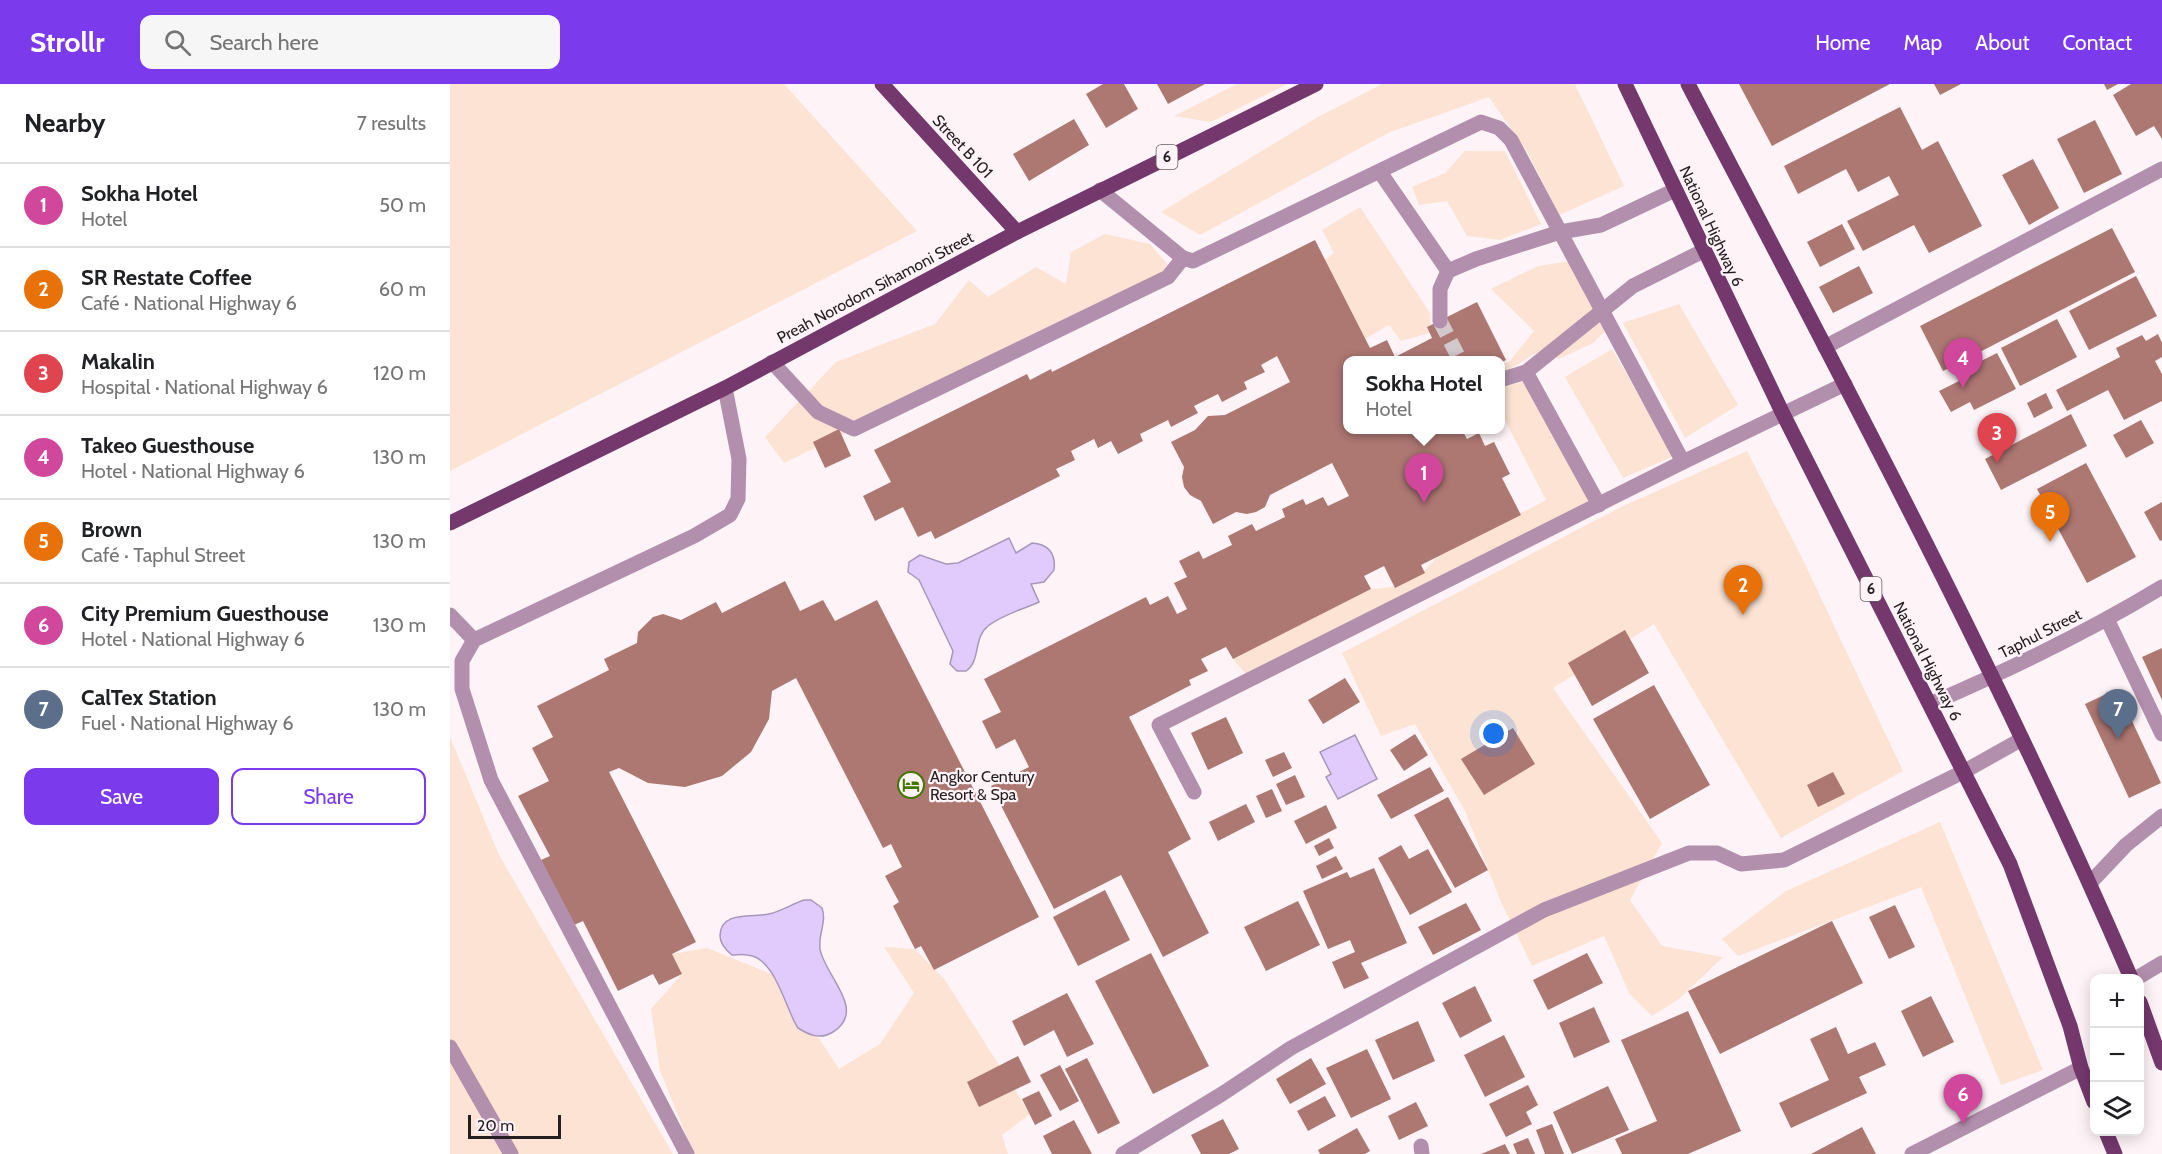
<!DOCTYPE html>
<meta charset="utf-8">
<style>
:root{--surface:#fff;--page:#f6f6f6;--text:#202124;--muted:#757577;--line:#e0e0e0;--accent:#7c3aed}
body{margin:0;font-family:Cabin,sans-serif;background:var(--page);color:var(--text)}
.controls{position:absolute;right:18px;bottom:18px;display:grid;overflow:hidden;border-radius:12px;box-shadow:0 3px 15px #0003}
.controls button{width:54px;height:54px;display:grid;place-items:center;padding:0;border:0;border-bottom:2px solid var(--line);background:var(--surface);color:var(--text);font:30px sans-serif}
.scale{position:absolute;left:18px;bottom:15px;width:93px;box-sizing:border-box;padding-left:6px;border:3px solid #241e20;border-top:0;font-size:16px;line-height:21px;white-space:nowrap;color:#241e20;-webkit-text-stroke:4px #fef4f7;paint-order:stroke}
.you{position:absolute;left:1044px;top:650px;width:21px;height:21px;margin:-15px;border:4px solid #fff;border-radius:50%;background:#1a73e8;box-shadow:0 0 0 9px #1a73e833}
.badge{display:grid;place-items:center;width:39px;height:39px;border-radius:50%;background:var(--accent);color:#fff;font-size:20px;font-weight:700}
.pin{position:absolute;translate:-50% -50px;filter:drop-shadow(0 2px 3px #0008)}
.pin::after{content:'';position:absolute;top:32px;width:21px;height:18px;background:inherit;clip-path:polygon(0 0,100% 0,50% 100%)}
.popup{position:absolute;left:893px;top:272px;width:162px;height:78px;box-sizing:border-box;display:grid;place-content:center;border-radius:12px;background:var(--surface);filter:drop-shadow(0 2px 4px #0005);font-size:20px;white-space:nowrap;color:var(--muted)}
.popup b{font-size:22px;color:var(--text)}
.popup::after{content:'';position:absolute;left:50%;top:100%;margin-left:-12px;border:12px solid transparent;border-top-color:var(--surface)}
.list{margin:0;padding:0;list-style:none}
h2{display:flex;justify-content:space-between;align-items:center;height:78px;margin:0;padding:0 24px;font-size:26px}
h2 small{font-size:20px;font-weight:400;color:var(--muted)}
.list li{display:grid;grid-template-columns:39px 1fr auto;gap:18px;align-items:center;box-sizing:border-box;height:84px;padding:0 24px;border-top:2px solid var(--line)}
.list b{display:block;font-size:22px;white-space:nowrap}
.list p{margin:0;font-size:20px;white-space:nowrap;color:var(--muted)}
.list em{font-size:20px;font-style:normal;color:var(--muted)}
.actions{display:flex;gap:12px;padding:18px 24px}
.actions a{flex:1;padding:14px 0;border:2px solid var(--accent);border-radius:12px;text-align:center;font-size:21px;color:var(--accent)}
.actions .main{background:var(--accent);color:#fff}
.icon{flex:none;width:33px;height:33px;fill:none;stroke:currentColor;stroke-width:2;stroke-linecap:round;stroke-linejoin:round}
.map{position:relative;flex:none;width:1712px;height:1070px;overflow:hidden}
header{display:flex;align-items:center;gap:36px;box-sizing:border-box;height:84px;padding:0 30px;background:var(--accent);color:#fff}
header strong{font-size:28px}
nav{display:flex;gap:33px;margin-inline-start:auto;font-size:21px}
.search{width:420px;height:54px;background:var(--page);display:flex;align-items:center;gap:15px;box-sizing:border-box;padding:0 21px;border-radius:12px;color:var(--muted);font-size:22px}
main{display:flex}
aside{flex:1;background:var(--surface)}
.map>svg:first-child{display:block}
.green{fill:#fce3d3}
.water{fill:#e0cbfc;stroke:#a897ba;stroke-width:1.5}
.building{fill:#ad7772}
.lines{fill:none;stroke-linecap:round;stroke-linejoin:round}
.minor-tunnel{stroke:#d2c9cc;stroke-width:15;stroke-dasharray:15 8;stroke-linecap:butt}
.minor{stroke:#b28fac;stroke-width:15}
.major{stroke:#74386d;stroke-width:15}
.labels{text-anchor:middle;stroke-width:4.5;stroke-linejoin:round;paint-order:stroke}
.shield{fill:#fef4f7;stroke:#655e60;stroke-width:1.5}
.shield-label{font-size:15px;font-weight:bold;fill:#241e20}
.street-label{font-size:16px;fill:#241e20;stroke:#fef4f7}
.poi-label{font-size:16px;fill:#241e20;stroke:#fef4f7;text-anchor:start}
</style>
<header>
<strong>Strollr</strong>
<div class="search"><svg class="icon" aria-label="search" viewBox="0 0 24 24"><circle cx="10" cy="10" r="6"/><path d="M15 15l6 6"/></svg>Search here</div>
<nav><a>Home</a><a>Map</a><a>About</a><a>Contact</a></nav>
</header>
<main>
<aside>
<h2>Nearby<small>7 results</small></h2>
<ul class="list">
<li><span class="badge" style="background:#d1479c">1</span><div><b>Sokha Hotel</b><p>Hotel</p></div><em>50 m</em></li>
<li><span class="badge" style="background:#e8710a">2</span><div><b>SR Restate Coffee</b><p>Café · National Highway 6</p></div><em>60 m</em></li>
<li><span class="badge" style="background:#e0444e">3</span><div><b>Makalin</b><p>Hospital · National Highway 6</p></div><em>120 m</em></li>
<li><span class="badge" style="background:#d1479c">4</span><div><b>Takeo Guesthouse</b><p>Hotel · National Highway 6</p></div><em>130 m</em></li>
<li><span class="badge" style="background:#e8710a">5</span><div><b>Brown</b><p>Café · Taphul Street</p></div><em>130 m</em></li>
<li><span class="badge" style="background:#d1479c">6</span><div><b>City Premium Guesthouse</b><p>Hotel · National Highway 6</p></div><em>130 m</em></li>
<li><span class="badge" style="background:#5c6f8a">7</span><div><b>CalTex Station</b><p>Fuel · National Highway 6</p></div><em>130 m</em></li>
</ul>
<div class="actions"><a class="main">Save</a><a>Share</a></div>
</aside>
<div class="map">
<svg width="1712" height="1070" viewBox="0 0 1712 1070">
<rect width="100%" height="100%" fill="#fef4f7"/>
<g class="green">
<polygon points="0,0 334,0 467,147 0,387"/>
<polygon points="787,0 837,0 761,38 724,32"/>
<polygon points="932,0 1125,0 1174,102 1109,131 1078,69 1039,13 938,49 750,151 711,128 866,34"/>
<polygon points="1015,67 1055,67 1091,140 1050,156 1017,152 997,117 969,121 962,103 995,89"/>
<polygon points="910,123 980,229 980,249 951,257 939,241 915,255 875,176 884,169 872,146"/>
<polygon points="655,150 700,160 724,188 334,379 315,353 386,278 485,240 519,196 538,213 586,183 616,200 621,168"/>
<polygon points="1121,177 1158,244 1143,259 1109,275 1095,264 1051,290 1051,281 1060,277 1084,247 1041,205 1088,182"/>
<polygon points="1229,220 1288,321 1235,354 1173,239"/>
<polygon points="1162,265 1224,372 1173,394 1115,293"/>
<path d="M1081,295L1146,415L801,596L783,575L921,505C949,504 969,496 986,474L1096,416L1051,329V304Z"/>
<polygon points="1297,367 1353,476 1453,687 1331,754 1204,540 1103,604 1212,759 1180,816 1212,862 1273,873 1229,915 1202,932 1179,909 1154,852 1082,882 1051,818 1015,727 965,640 931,652 892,569 1171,423"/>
<polygon points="0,653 49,771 223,1070 0,1070"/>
<polygon points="1490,738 1593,986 1551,1001 1471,803 1288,872 1272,855 1336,807"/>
<polygon points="434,863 465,865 495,896 580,1030 552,1051 558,1070 244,1070 210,987 201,925 232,890 222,870 257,864 324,891 342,935 368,953 389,985 430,960 464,909"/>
</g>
<g class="water">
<path d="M559,454L566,469L582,459C598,460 606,469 604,486L594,498L581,500L589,518C574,525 551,531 538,542C523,554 531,577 516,587H507L500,580L503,567L469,496L458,488L459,478L470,471L496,480L508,479Z"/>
<polygon points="905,651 927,695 888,715 876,693 881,690 870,668"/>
<path d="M354,816H361L372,824C377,838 368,850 370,865C374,891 418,926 383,948C370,956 359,951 348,944C335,925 326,873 297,871C292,870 287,871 282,871C276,866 270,860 270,852C270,826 303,834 319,830C332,827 342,820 354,816Z"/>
</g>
<g class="building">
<polygon points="653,0 674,0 688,25 656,44 636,10"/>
<polygon points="707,0 755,0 718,20"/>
<polygon points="1289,0 1440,0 1322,62"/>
<polygon points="1484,0 1511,0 1490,11"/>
<polygon points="1654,0 1668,0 1657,6"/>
<polygon points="1681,0 1712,0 1712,55 1704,42 1686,52 1663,11"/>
<polygon points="1450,23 1472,66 1488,57 1532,142 1479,169 1464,141 1413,167 1397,137 1449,111 1439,92 1408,108 1396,85 1348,110 1334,82"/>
<polygon points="624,35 639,61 579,97 563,70"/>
<polygon points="1645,36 1672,90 1634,109 1607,55"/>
<polygon points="1583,75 1609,124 1579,141 1552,91"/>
<polygon points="1392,140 1405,165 1370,183 1357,158"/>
<polygon points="1662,144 1685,188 1493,287 1470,242"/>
<polygon points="865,156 920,264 937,256 945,273 982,254 977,243 1027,218 1056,276 1050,279 1050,276 898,276 898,346 961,346 966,355 985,346 1012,346 1017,355 1029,349 1035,362 1044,358 1060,390 1052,394 1071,431 971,481 975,489 945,504 934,482 914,492 921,505 783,575 776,563 751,575 758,587 739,596 741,601 679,633 741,755 718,768 759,849 713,873 671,791 604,825 541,702 579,683 565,655 546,665 532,637 551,628 534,595 696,513 700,521 718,512 727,530 737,525 724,499 737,493 729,477 749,467 753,475 782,461 778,452 802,440 806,447 835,433 832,425 853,415 856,421 873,413 878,422 899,412 882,379 820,411 815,423 806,428 797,430 786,428 763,440 751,417 740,411 734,403 732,393 734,383 721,358 745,346 758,332 775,331 840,298 827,272 811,281 815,288 794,298 797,305 772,318 768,310 744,322 748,329 721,343 718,336 690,350 693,357 668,370 661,357 648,364 644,355 621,367 625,376 606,385 610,392 485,455 481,447 468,453 453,423 425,437 413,412 441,398 424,366 577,290 580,296 601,285 602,288"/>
<polygon points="1409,182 1423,209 1383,229 1369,203"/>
<polygon points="1686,192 1707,232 1639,266 1619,227"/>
<polygon points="1607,235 1627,273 1570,302 1551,264"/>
<polygon points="1708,250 1712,259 1712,273 1705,277 1712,290 1712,317 1674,336 1658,306 1617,327 1606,306 1670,273 1666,264 1692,251 1696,257"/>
<polygon points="1547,269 1566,305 1524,326 1520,318 1501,328 1489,307 1509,297 1505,290"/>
<polygon points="1596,309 1603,324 1584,334 1577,319"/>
<polygon points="1621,330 1637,362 1551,406 1535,375"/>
<polygon points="1691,336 1704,359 1676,374 1663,351"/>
<polygon points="389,345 401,372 375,384 363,358"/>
<polygon points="1636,379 1686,473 1637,499 1587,405"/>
<polygon points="1712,418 1712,456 1710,457 1694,428"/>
<polygon points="335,497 350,527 373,516 385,537 427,516 589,833 484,886 471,862 465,865 443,822 449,818 435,792 452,783 441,760 433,764 346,594 322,607 319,635 301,668 272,692 235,703 198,699 169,684 159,688 246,858 222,870 232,890 209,901 203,890 168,907 133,837 124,841 91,776 100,772 68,712 99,697 82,664 103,653 87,622 159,586 154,575 187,559 188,548 203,533 213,530 231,536 266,518 272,529"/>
<polygon points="1175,546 1199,589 1142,622 1118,579"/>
<polygon points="1712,564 1712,616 1692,573"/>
<polygon points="895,594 910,618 873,640 858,616"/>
<polygon points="1204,601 1260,701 1200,735 1143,635"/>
<polygon points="1667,605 1711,699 1679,714 1635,620"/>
<polygon points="776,633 793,669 758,686 741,649"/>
<polygon points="1063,644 1085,680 1034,711 1011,675"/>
<polygon points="965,650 978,671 954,687 940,666"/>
<polygon points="834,668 842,684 823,693 815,676"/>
<polygon points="980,683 994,707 941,735 927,711"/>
<polygon points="1383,688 1395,710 1368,723 1357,701"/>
<polygon points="845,691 855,713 836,721 826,700"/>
<polygon points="822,705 832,727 816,734 806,712"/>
<polygon points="998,713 1038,786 1005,804 964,731"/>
<polygon points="796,720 805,738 768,757 759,738"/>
<polygon points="876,721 887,744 856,760 844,737"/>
<polygon points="879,754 884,764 869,772 864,762"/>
<polygon points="951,761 959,775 978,765 1002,808 960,831 928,774"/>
<polygon points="886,772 893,785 872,795 866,782"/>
<polygon points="924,784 957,859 911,879 919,894 894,905 882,878 905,868 900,856 878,865 853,807 897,788 900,794"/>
<polygon points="655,806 680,856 628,882 603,833"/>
<polygon points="848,817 870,861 816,887 794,843"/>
<polygon points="1016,819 1031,846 983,871 968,843"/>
<polygon points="1445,821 1465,863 1439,875 1419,833"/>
<polygon points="1382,837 1413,899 1270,970 1238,907"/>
<polygon points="701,869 759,982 703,1010 645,897"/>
<polygon points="1137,869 1153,899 1098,926 1083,896"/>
<polygon points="1025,902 1042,937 1010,954 992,919"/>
<polygon points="617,909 644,960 617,973 604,946 574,962 562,937"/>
<polygon points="1481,912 1504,958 1473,973 1451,927"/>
<polygon points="1144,923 1160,958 1124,974 1109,939"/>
<polygon points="1238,927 1291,1047 1238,1070 1172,1070 1165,1055 1207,1037 1171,956"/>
<polygon points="968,937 985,977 943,996 925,956"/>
<polygon points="1386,943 1398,970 1425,958 1436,981 1409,993 1417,1009 1341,1044 1329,1019 1379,996 1360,955"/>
<polygon points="1054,951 1075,993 1035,1013 1014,971"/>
<polygon points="917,965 941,1015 901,1034 876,984"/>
<polygon points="568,972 581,998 529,1023 517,998"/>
<polygon points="637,974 670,1039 648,1050 615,985"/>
<polygon points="861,974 876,1000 840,1020 826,995"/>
<polygon points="610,981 629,1017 610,1027 590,991"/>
<polygon points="1078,1001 1088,1021 1076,1028 1082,1040 1056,1053 1039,1020"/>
<polygon points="1158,1002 1179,1046 1122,1070 1103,1028"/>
<polygon points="589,1007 602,1032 585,1041 572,1015"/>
<polygon points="875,1012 886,1032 858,1047 847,1027"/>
<polygon points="966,1018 978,1042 949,1056 938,1032"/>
<polygon points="773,1035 789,1065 779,1070 751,1070 741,1051"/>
<polygon points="624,1036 642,1070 602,1070 593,1052"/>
<polygon points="1102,1040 1114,1070 1095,1070 1086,1046"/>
<polygon points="1412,1043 1426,1070 1361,1070"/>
<polygon points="907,1044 920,1067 915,1070 870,1070 868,1066"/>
<polygon points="1078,1054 1085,1070 1067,1070 1063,1060"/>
<polygon points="1055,1060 1060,1070 1031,1070"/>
</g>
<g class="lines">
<polyline class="minor-tunnel" points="990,237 1010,276"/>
<g class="minor">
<polyline points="930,88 998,187"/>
<polyline points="650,106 733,174 743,177 1031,38 1049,44 1061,56 1233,378"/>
<polyline points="990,237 990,205 998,187 1026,175 1110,148 1151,141 1225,106"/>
<polyline points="1375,263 1712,85"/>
<polyline points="322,278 368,328 404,345 718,193 733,174"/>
<polyline points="1076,288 1149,421"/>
<polyline points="1050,296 1076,288 1183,202 1253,167"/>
<polyline points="0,531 24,556"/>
<polyline points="1657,535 1712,650"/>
<path d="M1480,620C1559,586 1638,548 1712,503"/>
<polyline points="744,708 709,641 1233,378 1395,300"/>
<polyline points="1640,799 1676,761 1712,732"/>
<polyline points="1687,894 1712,879"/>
<polyline points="0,963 61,1070"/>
<polyline points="971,1062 972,1070"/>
<polyline points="237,1070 41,696 12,605 12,577 24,556 244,452 280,431 288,415 289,375 275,304"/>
<polyline points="673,1070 772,1010 841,964 1094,826 1239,769 1267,769 1291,780 1334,776 1515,687 1572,655"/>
<polyline points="1462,1070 1631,984"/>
</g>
<g class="major">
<polyline points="432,0 567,148"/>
<polyline points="1175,0 1333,330 1560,780 1620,942 1631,984 1644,1018"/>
<path d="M1238,0C1392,295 1549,588 1681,894"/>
<polyline points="0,439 275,304 567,148 866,0"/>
<polyline points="1690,918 1712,979"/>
<polyline points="1656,1048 1665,1070"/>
</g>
</g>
<defs>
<symbol id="hotel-ring" viewBox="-11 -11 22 22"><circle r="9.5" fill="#fef4f7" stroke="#447702" stroke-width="1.5"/><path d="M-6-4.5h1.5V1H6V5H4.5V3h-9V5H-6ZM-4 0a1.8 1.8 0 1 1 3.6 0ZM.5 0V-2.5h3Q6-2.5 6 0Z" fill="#447702"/></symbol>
</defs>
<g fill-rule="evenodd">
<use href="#hotel-ring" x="446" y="686" width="30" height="30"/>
</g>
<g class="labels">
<g class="shield">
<rect x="706.5" y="61" width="21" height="24" rx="4.5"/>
<rect x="1410.5" y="493" width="21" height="24" rx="4.5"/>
</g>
<g class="shield-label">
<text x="717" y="78">6</text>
<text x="1421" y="510">6</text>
</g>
<g class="street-label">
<text transform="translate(513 62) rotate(47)" y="6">Street B 101</text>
<text transform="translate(1262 142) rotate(65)" y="6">National Highway 6</text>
<text transform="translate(425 203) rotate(-28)" y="6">Preah Norodom Sihamoni Street</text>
<text transform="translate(1590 549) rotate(-27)" y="6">Taphul Street</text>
<text transform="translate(1478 577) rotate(63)" y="6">National Highway 6</text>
</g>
<g class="poi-label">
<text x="480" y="698">Angkor Century<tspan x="480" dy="18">Resort &amp; Spa</tspan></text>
</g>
</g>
</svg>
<div class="controls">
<button>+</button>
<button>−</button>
<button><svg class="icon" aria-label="layers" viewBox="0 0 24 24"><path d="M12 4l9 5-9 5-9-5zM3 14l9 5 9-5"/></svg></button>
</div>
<div class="scale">20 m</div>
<div class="you"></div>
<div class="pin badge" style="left:974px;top:419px;background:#d1479c">1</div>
<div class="popup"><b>Sokha Hotel</b>Hotel</div>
<div class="pin badge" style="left:1293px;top:531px;background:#e8710a">2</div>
<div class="pin badge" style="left:1547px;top:379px;background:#e0444e">3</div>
<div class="pin badge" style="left:1513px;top:304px;background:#d1479c">4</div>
<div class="pin badge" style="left:1600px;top:458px;background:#e8710a">5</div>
<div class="pin badge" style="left:1513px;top:1040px;background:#d1479c">6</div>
<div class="pin badge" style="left:1668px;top:655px;background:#5c6f8a">7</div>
</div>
</main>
